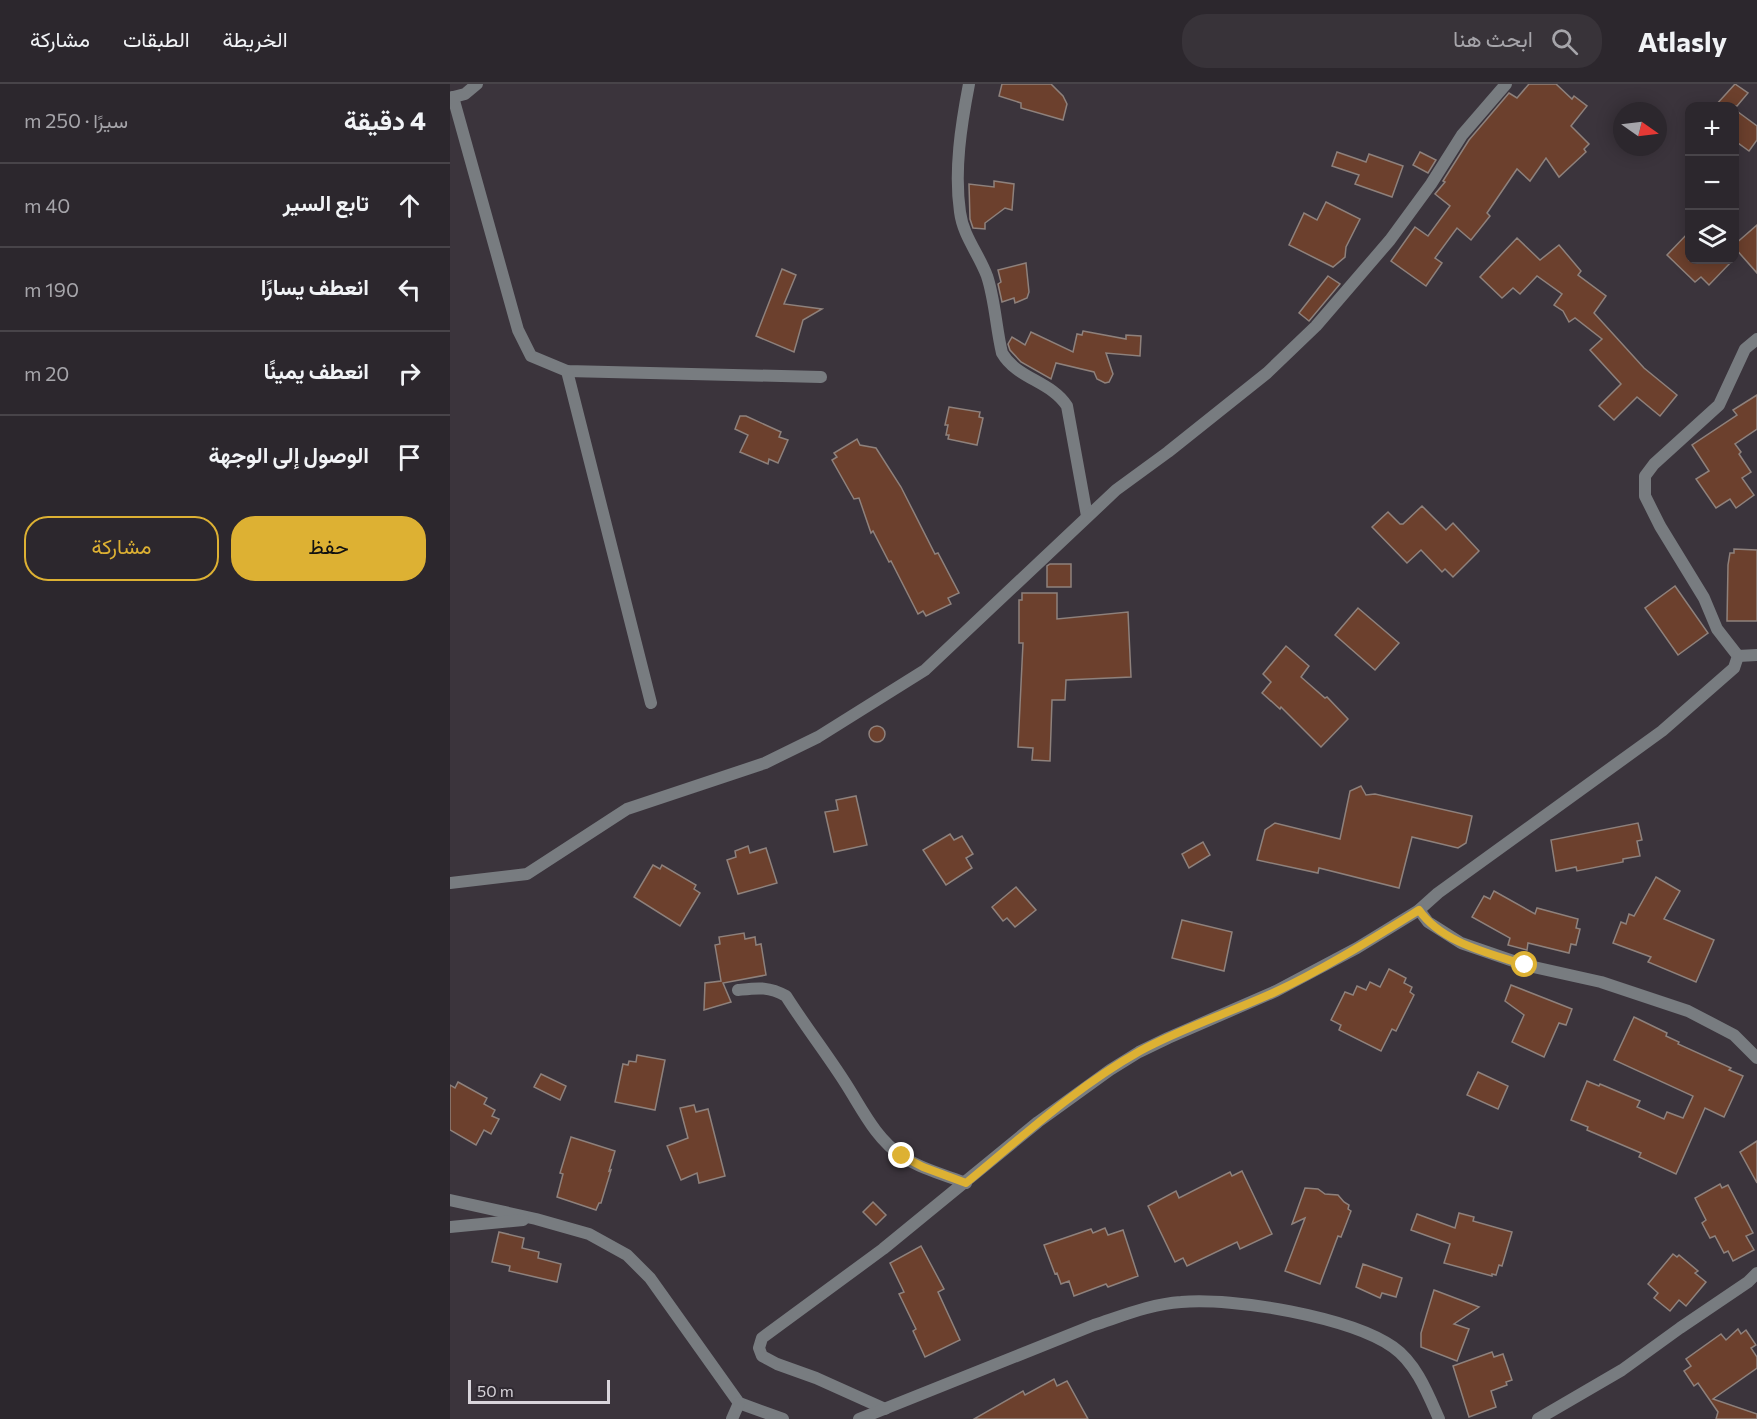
<!DOCTYPE html>
<html lang="ar">
<meta charset="utf-8">
<style>
:root{--surface:#2c272d;--page:#383339;--text:#f1f3f6;--muted:#a6a5aa;--line:#484449;--accent:#ddb133}
body{margin:0;font-family:Commissioner,Vazirmatn,sans-serif;background:var(--page);color:var(--text);direction:rtl}
.controls{position:absolute;right:18px;top:18px;display:grid;overflow:hidden;border-radius:12px;box-shadow:0 3px 15px #0003}
.controls button{width:54px;height:54px;display:grid;place-items:center;padding:0;border:0;border-bottom:2px solid var(--line);background:var(--surface);color:var(--text);font:30px sans-serif}
.compass{position:absolute;left:1163px;top:18px;width:54px;height:54px;border-radius:50%;background:var(--surface);box-shadow:0 3px 15px #0003;rotate:104deg}
.scale{position:absolute;left:18px;bottom:15px;width:142px;box-sizing:border-box;padding-left:6px;border:3px solid #d9d5db;border-top:0;font-size:16px;line-height:21px;white-space:nowrap;color:#d9d5db;-webkit-text-stroke:4px #302a32;paint-order:stroke}
.stop{position:absolute;width:18px;height:18px;margin:-14px;border:4px solid #ddb133;border-radius:50%;background:#fff}
.stop.end{background:#ddb133;border-color:#fff;box-shadow:0 2px 6px #0008}
.list{margin:0;padding:0;list-style:none}
h2{display:flex;justify-content:space-between;align-items:center;height:78px;margin:0;padding:0 24px;font-size:26px}
h2 small{font-size:20px;font-weight:400;color:var(--muted)}
.list li{display:grid;grid-template-columns:39px 1fr auto;gap:18px;align-items:center;box-sizing:border-box;height:84px;padding:0 24px;border-top:2px solid var(--line)}
.list b{display:block;font-size:22px;white-space:nowrap}
.list em{font-size:20px;font-style:normal;color:var(--muted)}
.actions{display:flex;gap:12px;padding:18px 24px}
.actions a{flex:1;padding:14px 0;border:2px solid var(--accent);border-radius:24px;text-align:center;font-size:21px;color:var(--accent)}
.actions .main{background:var(--accent);color:#111}
.icon{flex:none;width:33px;height:33px;fill:none;stroke:currentColor;stroke-width:2;stroke-linecap:round;stroke-linejoin:round}
.map{position:relative;flex:none;width:1307px;height:1335px;overflow:hidden;direction:ltr}
header{display:flex;align-items:center;gap:36px;box-sizing:border-box;height:84px;padding:0 30px;background:var(--surface);border-bottom:2px solid var(--line)}
header strong{font-size:28px}
nav{display:flex;gap:33px;margin-inline-start:auto;font-size:21px}
.search{width:420px;height:54px;background:var(--page);display:flex;align-items:center;gap:15px;box-sizing:border-box;padding:0 21px;border-radius:24px;color:var(--muted);font-size:22px}
main{display:flex}
aside{flex:1;background:var(--surface)}
.map>svg:first-child{display:block}
.building{fill:#6c402d;stroke:#8e817c;stroke-width:1.5}
.lines{fill:none;stroke-linecap:round;stroke-linejoin:round}
.minor{stroke:#787c80;stroke-width:12}
.route{stroke:#ddb133;stroke-width:8}
</style>
<header>
<strong>Atlasly</strong>
<div class="search"><svg class="icon" aria-label="search" viewBox="0 0 24 24"><circle cx="10" cy="10" r="6"/><path d="M15 15l6 6"/></svg>ابحث هنا</div>
<nav><a>الخريطة</a><a>الطبقات</a><a>مشاركة</a></nav>
</header>
<main>
<div class="map">
<svg width="1307" height="1335" viewBox="0 0 1307 1335">
<rect width="100%" height="100%" fill="#3b343c"/>
<g class="building">
<polygon points="552,0 601,0 613,12 617,20 613,36 571,24 571,19 549,12"/>
<polygon points="1079,0 1106,0 1122,15 1124,12 1137,22 1121,42 1139,60 1134,65 1136,68 1109,93 1096,74 1080,97 1067,85 1037,129 1040,132 1021,156 1007,144 985,174 992,179 976,202 941,177 965,143 978,152 1000,122 985,110 995,98 993,97 1019,56 1059,9 1067,14"/>
<polygon points="1285,0 1298,9 1287,22 1265,22"/>
<polygon points="1284,25 1307,42 1307,56 1299,67 1284,56"/>
<polygon points="887,68 916,78 919,70 953,82 942,113 905,100 909,91 882,82"/>
<polygon points="970,68 986,76 978,89 963,81"/>
<polygon points="544,97 564,100 562,126 555,124 535,139 535,145 523,144 520,135 519,100 544,103"/>
<polygon points="876,118 910,135 896,163 895,173 883,183 839,161 854,129 867,136"/>
<polygon points="1307,141 1307,189 1284,163 1284,161"/>
<polygon points="1239,148 1239,176 1283,176 1259,201 1251,193 1245,198 1217,171"/>
<polygon points="1067,154 1090,176 1109,161 1131,187 1128,191 1156,212 1144,229 1194,284 1227,311 1210,332 1187,313 1164,336 1149,322 1171,300 1140,266 1152,255 1125,234 1119,238 1113,227 1104,221 1112,210 1087,192 1070,210 1063,204 1052,214 1030,193"/>
<polygon points="576,179 579,208 577,214 565,219 564,214 552,218 548,200 551,198 548,186"/>
<polygon points="332,185 346,191 334,220 372,225 353,236 344,268 306,252"/>
<polygon points="878,192 890,200 859,237 849,229"/>
<polygon points="633,247 676,255 676,251 691,252 690,272 656,269 663,290 659,298 655,299 647,295 644,288 606,279 601,295 571,278 560,266 558,260 562,253 575,261 581,248 623,268 627,250 632,251"/>
<polygon points="1307,311 1307,345 1285,360 1291,368 1289,370 1301,388 1292,394 1304,411 1286,424 1280,415 1266,424 1246,395 1259,387 1242,361 1287,331 1283,326"/>
<polygon points="499,323 530,328 529,333 533,334 527,361 498,355 499,351 496,351 498,341 495,341"/>
<polygon points="290,332 296,332 331,348 329,353 338,356 328,379 319,375 318,380 290,368 298,351 285,345"/>
<polygon points="407,355 410,361 426,364 451,403 485,470 488,469 509,509 498,514 501,520 476,532 473,527 468,530 441,477 439,478 423,447 421,449 409,414 404,415 382,376 387,373 384,369"/>
<polygon points="972,422 996,446 1003,439 1029,467 1003,493 995,485 992,488 971,466 957,479 922,443 938,428 950,440 953,440"/>
<polygon points="1284,465 1307,466 1307,537 1277,537 1278,481 1280,469 1284,469"/>
<polygon points="600,480 621,480 621,503 597,503 597,482"/>
<polygon points="1225,502 1258,549 1228,571 1195,524"/>
<polygon points="572,509 607,509 607,535 678,528 681,593 616,596 615,616 602,616 600,677 582,676 583,664 568,663 573,559 569,559 569,516 572,516"/>
<polygon points="908,524 949,559 925,586 885,551"/>
<polygon points="836,562 859,582 851,593 875,614 877,613 898,635 871,663 831,623 830,625 812,609 821,598 813,590"/>
<circle cx="427" cy="650" r="8"/>
<polygon points="911,702 916,711 925,710 1022,732 1016,759 1008,764 962,753 949,804 869,784 868,789 807,776 815,746 825,739 890,755 900,707"/>
<polygon points="406,712 417,761 384,768 375,728 388,726 386,716"/>
<polygon points="1188,739 1192,756 1187,757 1190,772 1173,775 1173,778 1127,787 1126,783 1106,787 1101,756"/>
<polygon points="500,750 504,756 512,752 523,770 516,774 522,784 496,801 473,766"/>
<polygon points="753,758 760,771 739,784 732,770"/>
<polygon points="298,762 300,769 316,764 327,799 288,810 277,776 286,773 285,767"/>
<polygon points="203,781 210,785 212,781 246,801 244,805 250,809 230,842 184,813"/>
<polygon points="1206,793 1230,807 1214,835 1264,856 1246,898 1198,878 1201,873 1163,859 1171,838 1176,840 1179,830 1184,832"/>
<polygon points="566,803 586,826 565,843 557,834 553,837 542,823"/>
<polygon points="1044,807 1085,830 1087,824 1128,835 1126,844 1130,845 1126,861 1121,860 1119,869 1078,859 1077,866 1058,861 1060,854 1022,833 1034,812 1040,815"/>
<polygon points="732,836 782,848 774,887 722,874"/>
<polygon points="294,849 295,855 305,853 306,861 311,860 316,891 273,899 281,918 254,926 255,899 271,897 265,861 270,860 269,853"/>
<polygon points="939,885 956,894 954,899 962,903 960,908 964,911 946,947 942,945 931,967 889,946 891,941 881,936 895,908 903,911 907,902 916,906 920,898 930,903"/>
<polygon points="1061,901 1122,925 1116,941 1109,939 1094,973 1062,958 1074,931 1055,917"/>
<polygon points="1184,933 1217,949 1216,952 1229,958 1228,960 1281,984 1279,986 1293,992 1274,1033 1255,1024 1226,1090 1189,1073 1191,1069 1137,1046 1138,1043 1121,1036 1137,997 1149,1002 1150,1000 1190,1017 1187,1023 1214,1035 1217,1028 1233,1034 1243,1012 1164,976"/>
<polygon points="187,971 215,976 205,1026 165,1018 173,980 178,981 179,977 186,978"/>
<polygon points="1028,988 1058,1002 1048,1025 1017,1011"/>
<polygon points="91,990 116,1002 110,1016 84,1003"/>
<polygon points="8,998 37,1014 34,1020 45,1026 42,1032 49,1035 41,1050 34,1046 26,1061 0,1046 0,1001 5,1004"/>
<polygon points="244,1021 246,1028 258,1025 275,1092 249,1099 247,1089 231,1096 217,1062 238,1054 230,1024"/>
<polygon points="121,1053 165,1067 159,1087 161,1086 151,1119 149,1119 146,1126 107,1113 113,1090 110,1089"/>
<polygon points="1307,1057 1307,1099 1290,1068"/>
<polygon points="792,1087 822,1150 790,1165 787,1158 737,1182 733,1174 725,1178 698,1122 726,1107 729,1114 780,1088 782,1092"/>
<polygon points="1270,1100 1272,1104 1278,1101 1303,1149 1296,1152 1304,1166 1283,1177 1278,1167 1274,1169 1265,1152 1260,1154 1252,1139 1256,1136 1245,1114"/>
<polygon points="855,1104 868,1105 875,1110 888,1111 894,1118 899,1121 898,1125 901,1127 891,1153 888,1152 870,1200 835,1187 855,1134 842,1140"/>
<polygon points="423,1118 436,1131 426,1141 413,1128"/>
<polygon points="1009,1129 1024,1133 1023,1137 1062,1148 1052,1182 1049,1181 1046,1191 1042,1190 1042,1192 994,1179 1000,1160 961,1146 967,1130 1005,1144"/>
<polygon points="655,1144 658,1151 673,1146 688,1192 658,1203 656,1200 624,1212 619,1197 611,1200 607,1189 605,1190 594,1161 641,1145 643,1149"/>
<polygon points="49,1148 74,1154 72,1164 89,1168 88,1174 111,1180 107,1198 59,1187 60,1182 42,1178"/>
<polygon points="471,1162 494,1205 488,1208 510,1256 475,1273 463,1247 466,1245 449,1210 454,1208 440,1179"/>
<polygon points="1223,1170 1227,1173 1229,1171 1248,1187 1245,1189 1256,1198 1236,1222 1229,1216 1220,1227 1204,1214 1208,1209 1198,1200"/>
<polygon points="913,1180 952,1194 946,1213 932,1209 930,1214 906,1203"/>
<polygon points="984,1206 1029,1223 1004,1240 1019,1245 1007,1277 971,1263 971,1249"/>
<polygon points="1288,1245 1291,1250 1296,1246 1306,1261 1301,1264 1307,1273 1307,1284 1263,1315 1307,1330 1307,1335 1266,1335 1268,1328 1248,1299 1244,1302 1234,1287 1241,1282 1236,1275 1271,1250 1276,1256"/>
<polygon points="1042,1268 1044,1273 1053,1270 1062,1296 1056,1298 1057,1301 1041,1307 1046,1323 1019,1333 1003,1282"/>
<polygon points="604,1295 607,1302 617,1297 638,1335 524,1335 573,1307 575,1311"/>
</g>
<g class="lines">
<g class="minor">
<path d="M519,0C511,41 504,87 510,128C513,152 529,170 537,192C545,216 546,244 552,269C567,295 601,297 617,322L637,432"/>
<polyline points="3,13 68,246 81,272 117,287 371,293"/>
<polyline points="0,14 15,10 27,0"/>
<polyline points="1307,255 1295,265 1269,321 1204,380 1195,392 1195,412 1210,442 1254,514 1267,545 1288,572 1284,584 1212,647 988,809 969,826 978,838 1011,859 1075,881 1151,898 1238,927 1284,951 1307,974"/>
<polyline points="117,287 201,619"/>
<polyline points="1288,572 1307,571"/>
<polyline points="0,799 77,790 177,725 315,679 368,653 475,586 666,406 718,368 817,289 866,242 940,156 981,100 1012,51 1056,0"/>
<path d="M288,906C307,904 318,902 336,912C355,942 377,970 396,1000C412,1025 426,1055 452,1072C471,1085 495,1091 516,1099"/>
<polyline points="0,1116 86,1135 139,1150 177,1171 200,1194 289,1319 333,1335"/>
<polyline points="0,1143 73,1136"/>
<polyline points="435,1325 366,1294 327,1280 312,1272 309,1264 312,1254 433,1165 588,1038 660,986 689,968 718,954 826,907 907,864 969,826"/>
<polyline points="282,1335 289,1319"/>
<path d="M409,1335L644,1241C672,1232 701,1220 731,1218C783,1213 900,1233 943,1263C966,1279 978,1310 989,1335"/>
<polyline points="1088,1335 1172,1286 1230,1244 1298,1198 1307,1189"/>
</g>
</g>
<g class="lines">
<path class="route" d="M452,1072L473,1083L516,1099C572,1053 626,1003 690,967C732,944 779,929 823,909C874,885 922,855 969,826C992,859 1039,869 1075,881"/>
</g>
</svg>
<div class="controls">
<button>+</button>
<button>−</button>
<button><svg class="icon" aria-label="layers" viewBox="0 0 24 24"><path d="M12 4l9 5-9 5-9-5zM3 14l9 5 9-5"/></svg></button>
</div>
<svg class="compass" viewBox="-18 -18 36 36"><path d="M0-13l5 13h-10z" fill="#e53935"/><path d="M0 13l5-13h-10z" fill="#a6a5aa"/></svg>
<div class="scale">50 m</div>
<div class="stop" style="left:1075px;top:881px"></div>
<div class="stop end" style="left:452px;top:1072px"></div>
</div>
<aside>
<h2>4 دقيقة<small>سيرًا · 250 m</small></h2>
<ul class="list">
<li><svg class="icon" aria-label="ahead" viewBox="0 0 24 24"><path d="M12 20V5M6 11l6-6 6 6"/></svg><div><b>تابع السير</b></div><em>40 m</em></li>
<li><svg class="icon" aria-label="left" viewBox="0 0 24 24"><path d="M17 20v-9H6M10 6l-5 5 5 5"/></svg><div><b>انعطف يسارًا</b></div><em>190 m</em></li>
<li><svg class="icon" aria-label="right" viewBox="0 0 24 24"><path d="M7 20v-9h11M14 6l5 5-5 5"/></svg><div><b>انعطف يمينًا</b></div><em>20 m</em></li>
<li><svg class="icon" aria-label="arrive" viewBox="0 0 24 24"><path d="M6 21V4h12l-3 4 3 4H6"/></svg><div><b>الوصول إلى الوجهة</b></div></li>
</ul>
<div class="actions"><a class="main">حفظ</a><a>مشاركة</a></div>
</aside>
</main>
